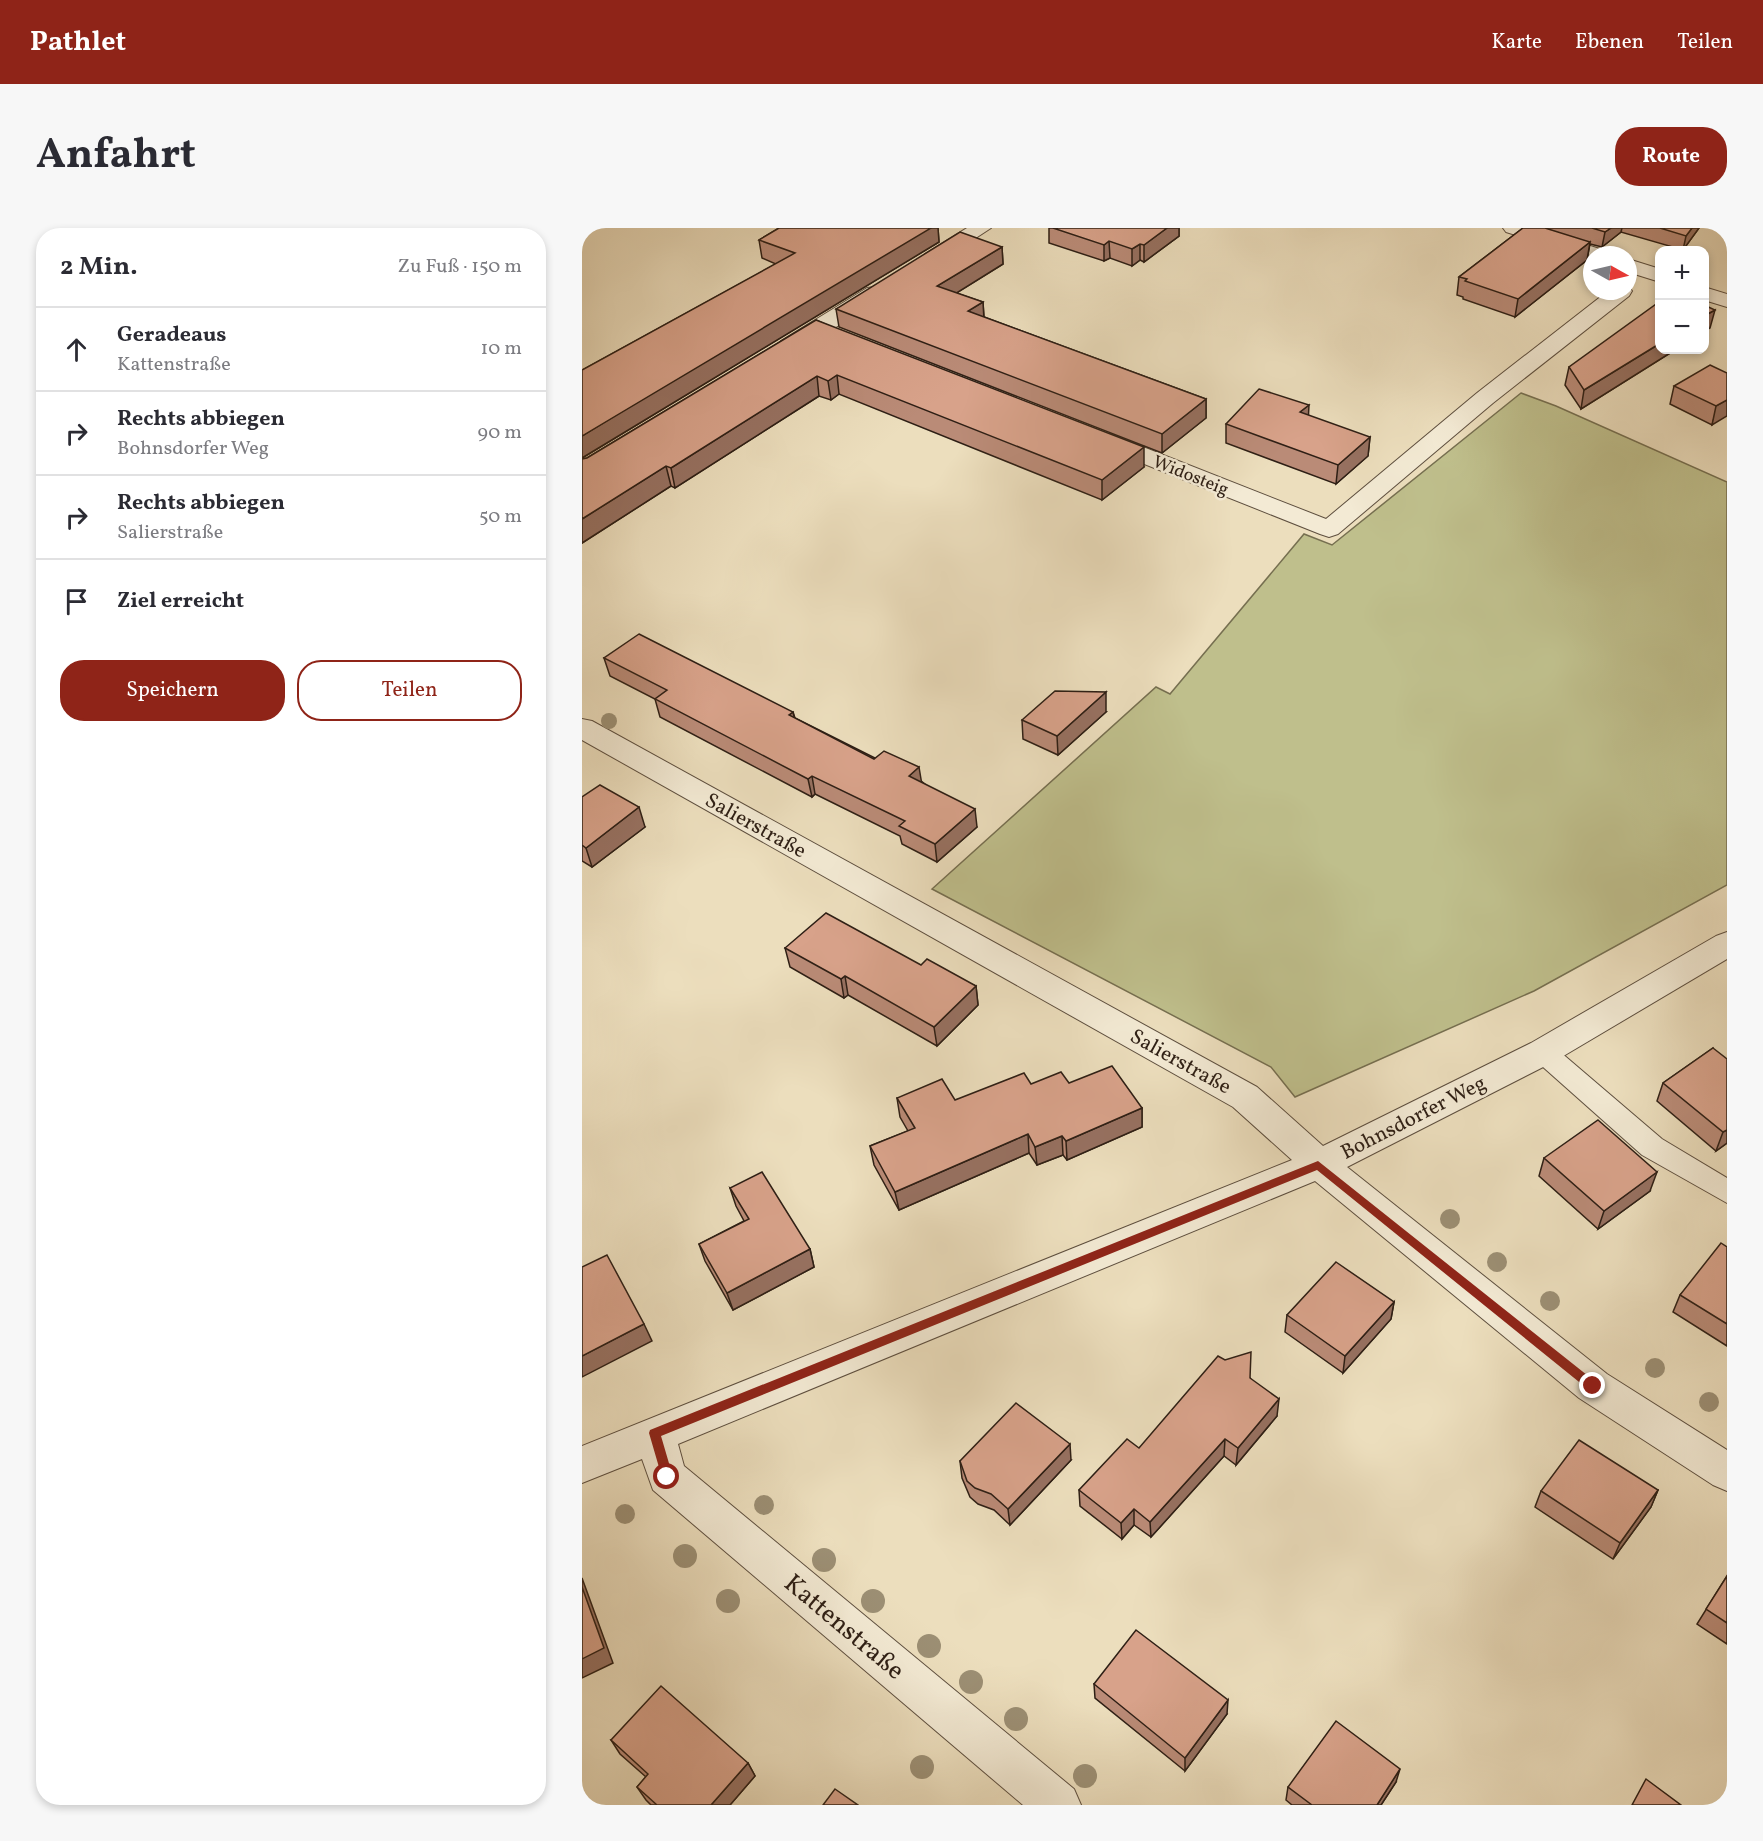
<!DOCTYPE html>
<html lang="de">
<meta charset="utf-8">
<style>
:root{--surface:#fff;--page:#f7f7f7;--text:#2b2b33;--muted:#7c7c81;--line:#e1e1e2;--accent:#8f2418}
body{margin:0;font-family:Vollkorn,serif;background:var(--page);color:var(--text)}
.controls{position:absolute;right:18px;top:18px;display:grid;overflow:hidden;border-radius:12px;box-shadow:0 3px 9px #0003}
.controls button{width:54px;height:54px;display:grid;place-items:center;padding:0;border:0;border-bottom:2px solid var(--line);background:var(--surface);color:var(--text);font:30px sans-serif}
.compass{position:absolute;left:1001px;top:18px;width:54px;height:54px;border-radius:50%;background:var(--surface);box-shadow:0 3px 9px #0003;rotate:98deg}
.stop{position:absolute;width:18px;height:18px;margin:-14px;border:4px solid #8f2418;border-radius:50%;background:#fff}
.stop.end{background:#8f2418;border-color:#fff;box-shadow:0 2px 6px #0008}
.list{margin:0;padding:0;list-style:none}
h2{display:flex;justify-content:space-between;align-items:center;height:78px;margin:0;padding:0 24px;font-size:26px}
h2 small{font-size:20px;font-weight:400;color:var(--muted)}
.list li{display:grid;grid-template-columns:39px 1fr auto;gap:18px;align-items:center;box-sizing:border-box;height:84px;padding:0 24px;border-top:2px solid var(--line)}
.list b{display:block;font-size:22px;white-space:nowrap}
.list p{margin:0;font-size:20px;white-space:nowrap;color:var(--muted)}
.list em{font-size:20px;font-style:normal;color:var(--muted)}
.actions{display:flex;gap:12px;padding:18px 24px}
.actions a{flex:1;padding:14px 0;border:2px solid var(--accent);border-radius:24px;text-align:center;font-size:21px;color:var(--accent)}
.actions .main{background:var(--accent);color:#fff}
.icon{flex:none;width:33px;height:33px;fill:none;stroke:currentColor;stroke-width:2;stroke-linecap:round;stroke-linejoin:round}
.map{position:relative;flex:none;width:1145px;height:1577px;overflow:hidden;border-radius:24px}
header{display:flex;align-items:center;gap:36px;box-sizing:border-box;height:84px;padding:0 30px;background:var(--accent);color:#fff}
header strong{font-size:28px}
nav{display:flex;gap:33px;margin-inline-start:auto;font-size:21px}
.intro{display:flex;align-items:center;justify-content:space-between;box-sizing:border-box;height:144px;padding:0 36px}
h1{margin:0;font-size:42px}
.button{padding:15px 27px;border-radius:24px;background:var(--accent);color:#fff;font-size:21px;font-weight:700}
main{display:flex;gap:36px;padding:0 36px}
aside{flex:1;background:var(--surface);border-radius:24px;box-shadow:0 3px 9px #0003}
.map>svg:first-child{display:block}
.green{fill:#bfbf8c;stroke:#766f50;stroke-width:1.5}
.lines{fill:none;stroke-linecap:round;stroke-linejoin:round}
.lane-casing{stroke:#5e4f3f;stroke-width:2}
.street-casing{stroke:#5e4f3f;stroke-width:2}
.lane{fill:#f3ead4;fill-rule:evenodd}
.street{fill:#f3ead4;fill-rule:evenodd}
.tree{fill:#9c8f74}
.wall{fill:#ba8b77;stroke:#2e1f15;stroke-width:1.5}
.shaded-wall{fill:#977161;stroke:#2e1f15;stroke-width:1.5}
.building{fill:#d8a28a;stroke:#2e1f15;stroke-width:1.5}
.route{fill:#8f2418}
.labels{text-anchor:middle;stroke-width:5;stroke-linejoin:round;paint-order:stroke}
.far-street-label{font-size:18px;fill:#2e1f15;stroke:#f3ead4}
.street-label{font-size:21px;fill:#2e1f15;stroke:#f3ead4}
.near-street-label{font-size:26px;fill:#2e1f15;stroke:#f3ead4}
</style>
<header>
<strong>Pathlet</strong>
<nav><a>Karte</a><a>Ebenen</a><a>Teilen</a></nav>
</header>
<div class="intro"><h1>Anfahrt</h1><a class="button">Route</a></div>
<main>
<aside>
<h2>2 Min.<small>Zu Fuß · 150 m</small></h2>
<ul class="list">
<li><svg class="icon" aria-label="ahead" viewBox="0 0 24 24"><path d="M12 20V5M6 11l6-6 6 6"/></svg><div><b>Geradeaus</b><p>Kattenstraße</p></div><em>10 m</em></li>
<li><svg class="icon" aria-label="right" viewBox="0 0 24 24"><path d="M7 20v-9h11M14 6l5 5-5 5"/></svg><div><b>Rechts abbiegen</b><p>Bohnsdorfer Weg</p></div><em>90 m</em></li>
<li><svg class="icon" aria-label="right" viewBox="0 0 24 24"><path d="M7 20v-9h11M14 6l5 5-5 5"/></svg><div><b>Rechts abbiegen</b><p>Salierstraße</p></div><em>50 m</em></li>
<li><svg class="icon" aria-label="arrive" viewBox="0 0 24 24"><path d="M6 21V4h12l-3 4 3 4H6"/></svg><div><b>Ziel erreicht</b></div></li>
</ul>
<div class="actions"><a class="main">Speichern</a><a>Teilen</a></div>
</aside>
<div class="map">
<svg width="1145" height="1577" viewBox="0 0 1145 1577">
<rect width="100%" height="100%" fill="#ecdebd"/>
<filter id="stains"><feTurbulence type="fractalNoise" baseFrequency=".00333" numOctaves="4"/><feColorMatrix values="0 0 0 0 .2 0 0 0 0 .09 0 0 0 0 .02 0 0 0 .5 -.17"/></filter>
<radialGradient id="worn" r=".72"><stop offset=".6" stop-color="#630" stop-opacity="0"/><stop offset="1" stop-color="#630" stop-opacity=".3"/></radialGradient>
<polygon class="green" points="939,165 974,178 1145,254 1145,657 952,763 713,869 689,839 350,661 574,459 588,466 722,306 750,317"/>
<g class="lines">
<defs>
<polygon id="lane" points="961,814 970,817 1080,911 1145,950 1145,975 1060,927 952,831 948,824 952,817"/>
<g id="street">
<polygon points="385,0 409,0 357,34 343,34 340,30 343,26"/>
<polygon points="921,0 952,0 1024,23 1027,27 1010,27 1010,31 924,4"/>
<polygon points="1046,31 1078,41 1078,54 1046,44"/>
<polygon points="1046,58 1050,63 1047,68 911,175 756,306 747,309 738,306 512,216 508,211 512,206 528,206 744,291 895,165 1026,63 1046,63"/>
<polygon points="293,59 301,60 304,65 301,70 215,123 199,123 196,118 199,113 285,60"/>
<polygon points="1122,59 1145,66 1145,79 1122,72"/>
<polygon points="0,491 10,493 675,859 741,918 949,815 1134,708 1145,704 1145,731 973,833 765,939 1025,1146 1145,1222 1145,1263 1131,1257 997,1170 733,953 96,1216 102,1238 492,1561 499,1577 441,1577 71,1262 60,1231 0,1255 0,1218 710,932 651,879 0,512"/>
</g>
</defs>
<use href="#lane" class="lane-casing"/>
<use href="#street" class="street-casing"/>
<use href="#lane" class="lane"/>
<use href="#street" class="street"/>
</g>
<g class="tree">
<circle cx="27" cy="493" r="8"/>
<circle cx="868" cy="991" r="10"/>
<circle cx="915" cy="1034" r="10"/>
<circle cx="968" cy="1073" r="10"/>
<circle cx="1073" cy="1140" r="10"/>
<circle cx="1127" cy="1174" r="10"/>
<circle cx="182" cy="1277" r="10"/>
<circle cx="43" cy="1286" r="10"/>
<circle cx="103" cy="1328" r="12"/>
<circle cx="242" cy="1332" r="12"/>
<circle cx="146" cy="1373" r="12"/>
<circle cx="291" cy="1373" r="12"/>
<circle cx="347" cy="1418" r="12"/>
<circle cx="389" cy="1454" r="12"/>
<circle cx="434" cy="1491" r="12"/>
<circle cx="340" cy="1539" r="12"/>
<circle cx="503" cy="1548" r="12"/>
</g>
<g class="wall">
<polygon points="197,0 356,0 357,14 0,230 0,142 194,36 180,30 177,12"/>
<polygon points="467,0 597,0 597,8 562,34 558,32 550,38 528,30 522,33 467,15"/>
<polygon points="941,0 1117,0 1101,22 1039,4 1020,19 1008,16 1005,32 933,89 881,71 881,69 875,67 877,49"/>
<polygon points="420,19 421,36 374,65 401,74 402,89 624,171 624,190 580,225 257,99 254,81"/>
<polygon points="234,92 562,239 520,272 257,166 249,172 237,168 93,260 89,258 0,315 0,231 5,230"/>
<polygon points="1077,122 1093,122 999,181 983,157 987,139"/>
<polygon points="1145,145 1130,197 1088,176 1092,158"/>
<polygon points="644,196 788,209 786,228 754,256 644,215"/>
<polygon points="22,430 211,484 213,490 339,553 395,599 355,634 320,616 318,608 233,566 230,569 78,489 73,471 28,448"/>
<polygon points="524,484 476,527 441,511 440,492"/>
<polygon points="0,569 63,599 10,639 0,633"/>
<polygon points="203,720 339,737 394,758 396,777 355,818 266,767 262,770 208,739"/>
<polygon points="1131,820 1145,915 1134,923 1075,873 1081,855"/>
<polygon points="487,855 560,880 560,899 485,932 481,927 455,937 447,925 317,982 292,937 288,918 326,903 318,889 315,870 373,872 449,856"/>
<polygon points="962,930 1068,963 1016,1001 957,948"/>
<polygon points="148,960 228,1021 232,1039 151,1082 123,1033 117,1016 162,993 154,978"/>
<polygon points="1145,1019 1145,1118 1091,1084 1098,1067"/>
<polygon points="812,1074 809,1091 761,1145 703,1104 705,1087"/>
<polygon points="668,1150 695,1188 654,1237 642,1228 569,1309 552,1297 540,1311 498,1278 497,1262 557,1220"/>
<polygon points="489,1232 428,1297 412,1282 396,1276 388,1269 380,1250 378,1233"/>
<polygon points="1076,1262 1069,1279 1031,1331 953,1279 959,1263"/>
<polygon points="1145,1348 1145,1416 1115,1396"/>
<polygon points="512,1456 645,1486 603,1543 513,1470"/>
<polygon points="29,1512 166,1535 173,1548 148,1577 69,1577 64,1572 55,1559 64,1549 38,1526"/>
<polygon points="814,1554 799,1577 710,1577 704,1572 706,1559"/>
</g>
<g class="shaded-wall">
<polygon points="337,0 356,0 357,14 0,230 0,208"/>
<polygon points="585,0 597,0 597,8 562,34 562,17"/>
<polygon points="1029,0 1040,0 1039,4 1020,19 1023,4"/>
<polygon points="1110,0 1117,0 1101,22 1104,8"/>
<polygon points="527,13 528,30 522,33 522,17"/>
<polygon points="1008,14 1005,32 933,89 936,71"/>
<polygon points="558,16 558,32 550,38 550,21"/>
<polygon points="420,19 421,36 357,76 355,58"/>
<polygon points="401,74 402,92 386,83"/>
<polygon points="1133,82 1128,100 1122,103 1122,88"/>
<polygon points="1077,116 1077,122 1093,122 999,181 1002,162"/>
<polygon points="255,147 257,166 249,172 246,153"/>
<polygon points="235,148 237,168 93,260 89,240"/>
<polygon points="624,171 624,190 580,225 580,206"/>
<polygon points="1145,172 1145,188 1130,197 1134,178"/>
<polygon points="727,177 726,196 718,184"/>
<polygon points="788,209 786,228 754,256 756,237"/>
<polygon points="562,219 562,239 520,272 520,252"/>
<polygon points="84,238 89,258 0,315 0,291"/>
<polygon points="524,464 524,484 476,527 475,508"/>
<polygon points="211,484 215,502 207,487"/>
<polygon points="337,539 340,557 327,548"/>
<polygon points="230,548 233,566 230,569 226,551"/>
<polygon points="57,579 63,599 10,639 4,620"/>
<polygon points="393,581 395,599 355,634 353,616"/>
<polygon points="263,748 266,767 262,770 259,751"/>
<polygon points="394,758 396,777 355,818 352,799"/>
<polygon points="560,880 560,899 485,932 484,913"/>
<polygon points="1145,902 1145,915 1134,923 1141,904"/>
<polygon points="446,906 447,925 317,982 313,964"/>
<polygon points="480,908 481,927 455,937 453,919"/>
<polygon points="1075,944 1068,963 1016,1001 1022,983"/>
<polygon points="228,1021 232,1039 151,1082 145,1065"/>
<polygon points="812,1074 809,1091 761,1145 763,1128"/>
<polygon points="62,1096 70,1113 0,1149 0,1128"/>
<polygon points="697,1171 695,1188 654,1237 656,1220"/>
<polygon points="643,1211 642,1228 569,1309 568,1294"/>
<polygon points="488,1216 489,1232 428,1297 426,1281"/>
<polygon points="1076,1262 1069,1279 1031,1331 1038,1315"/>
<polygon points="552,1281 552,1297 540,1311 539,1295"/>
<polygon points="0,1350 31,1435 0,1450"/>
<polygon points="646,1472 645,1486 603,1543 603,1530"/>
<polygon points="166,1535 173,1548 148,1577 129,1577"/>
<polygon points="818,1541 814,1554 799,1577 795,1577"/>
</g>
<g class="building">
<polygon points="197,0 349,0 0,208 0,142 213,25 177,12"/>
<polygon points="471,0 585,0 562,17 558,16 550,21 527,13 522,17"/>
<polygon points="941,0 963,0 1008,14 936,71 883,53 885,51 877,49"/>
<polygon points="1010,0 1029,0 1023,4"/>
<polygon points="1078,0 1110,0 1104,8"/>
<polygon points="378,4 420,19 355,58 401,74 386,83 624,171 580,206 254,81"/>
<polygon points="1077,74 1077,116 1002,162 987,139"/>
<polygon points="1122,77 1133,82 1122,88"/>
<polygon points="234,92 562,219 520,252 255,147 246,153 235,148 89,240 84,238 0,291 0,231 5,230"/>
<polygon points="1128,137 1145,145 1145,172 1134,178 1092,158"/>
<polygon points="677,161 727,177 718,184 788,209 756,237 644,196"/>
<polygon points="57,406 211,484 207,487 292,531 302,523 337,539 327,548 393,581 353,616 317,598 323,593 230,548 226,551 73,471 85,462 22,430"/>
<polygon points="473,463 524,464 475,508 440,492"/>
<polygon points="18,557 57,579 4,620 0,617 0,569"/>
<polygon points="244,685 339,737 345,731 394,758 352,799 263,748 259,751 203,720"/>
<polygon points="1131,820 1145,831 1145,902 1141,904 1081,855"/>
<polygon points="530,838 560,880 484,913 480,908 453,919 446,906 313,964 288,918 333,900 315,870 360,851 373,872 442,845 449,856 479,844 487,855"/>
<polygon points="1016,892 1075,944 1022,983 962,930"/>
<polygon points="180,944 228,1021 145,1065 117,1016 167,991 148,960"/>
<polygon points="1139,1015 1145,1019 1145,1096 1098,1067"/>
<polygon points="25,1027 62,1096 0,1128 0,1039"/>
<polygon points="754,1034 812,1074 763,1128 705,1087"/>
<polygon points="669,1124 668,1150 697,1171 656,1220 643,1211 568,1294 552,1281 539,1295 497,1262 545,1211 557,1220 636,1128 643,1132"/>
<polygon points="434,1175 488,1216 426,1281 409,1266 393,1260 385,1253 378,1233"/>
<polygon points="997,1212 1076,1262 1038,1315 959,1263"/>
<polygon points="1145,1348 1145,1395 1124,1381"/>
<polygon points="0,1359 22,1420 0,1431"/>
<polygon points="554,1402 646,1472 603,1530 512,1456"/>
<polygon points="79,1458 166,1535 129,1577 75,1577 55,1559 66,1546 29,1512"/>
<polygon points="754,1493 818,1541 795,1577 730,1577 706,1559"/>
<polygon points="1064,1551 1099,1577 1050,1577"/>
<polygon points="253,1561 276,1577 241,1577"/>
</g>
<polygon class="route" points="736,933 1015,1155 1015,1162 1007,1162 735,942 79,1208 91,1249 85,1254 81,1253 67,1205 68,1202"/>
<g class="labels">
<g class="far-street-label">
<text transform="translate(609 247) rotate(22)" y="6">Widosteig</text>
</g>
<g class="street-label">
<text transform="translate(174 597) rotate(29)" y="7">Salierstraße</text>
<text transform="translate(599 833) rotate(29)" y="7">Salierstraße</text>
<text transform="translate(831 889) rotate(-27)" y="7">Bohnsdorfer Weg</text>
</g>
<g class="near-street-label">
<text transform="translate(263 1398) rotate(40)" y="9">Kattenstraße</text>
</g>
</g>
<rect width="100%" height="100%" filter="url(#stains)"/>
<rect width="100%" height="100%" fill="url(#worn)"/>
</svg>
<div class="controls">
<button>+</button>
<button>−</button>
</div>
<svg class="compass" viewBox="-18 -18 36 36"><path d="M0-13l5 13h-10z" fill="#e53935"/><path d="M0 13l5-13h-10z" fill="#7c7c81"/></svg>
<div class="stop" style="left:85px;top:1249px"></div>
<div class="stop end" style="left:1011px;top:1158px"></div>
</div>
</main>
